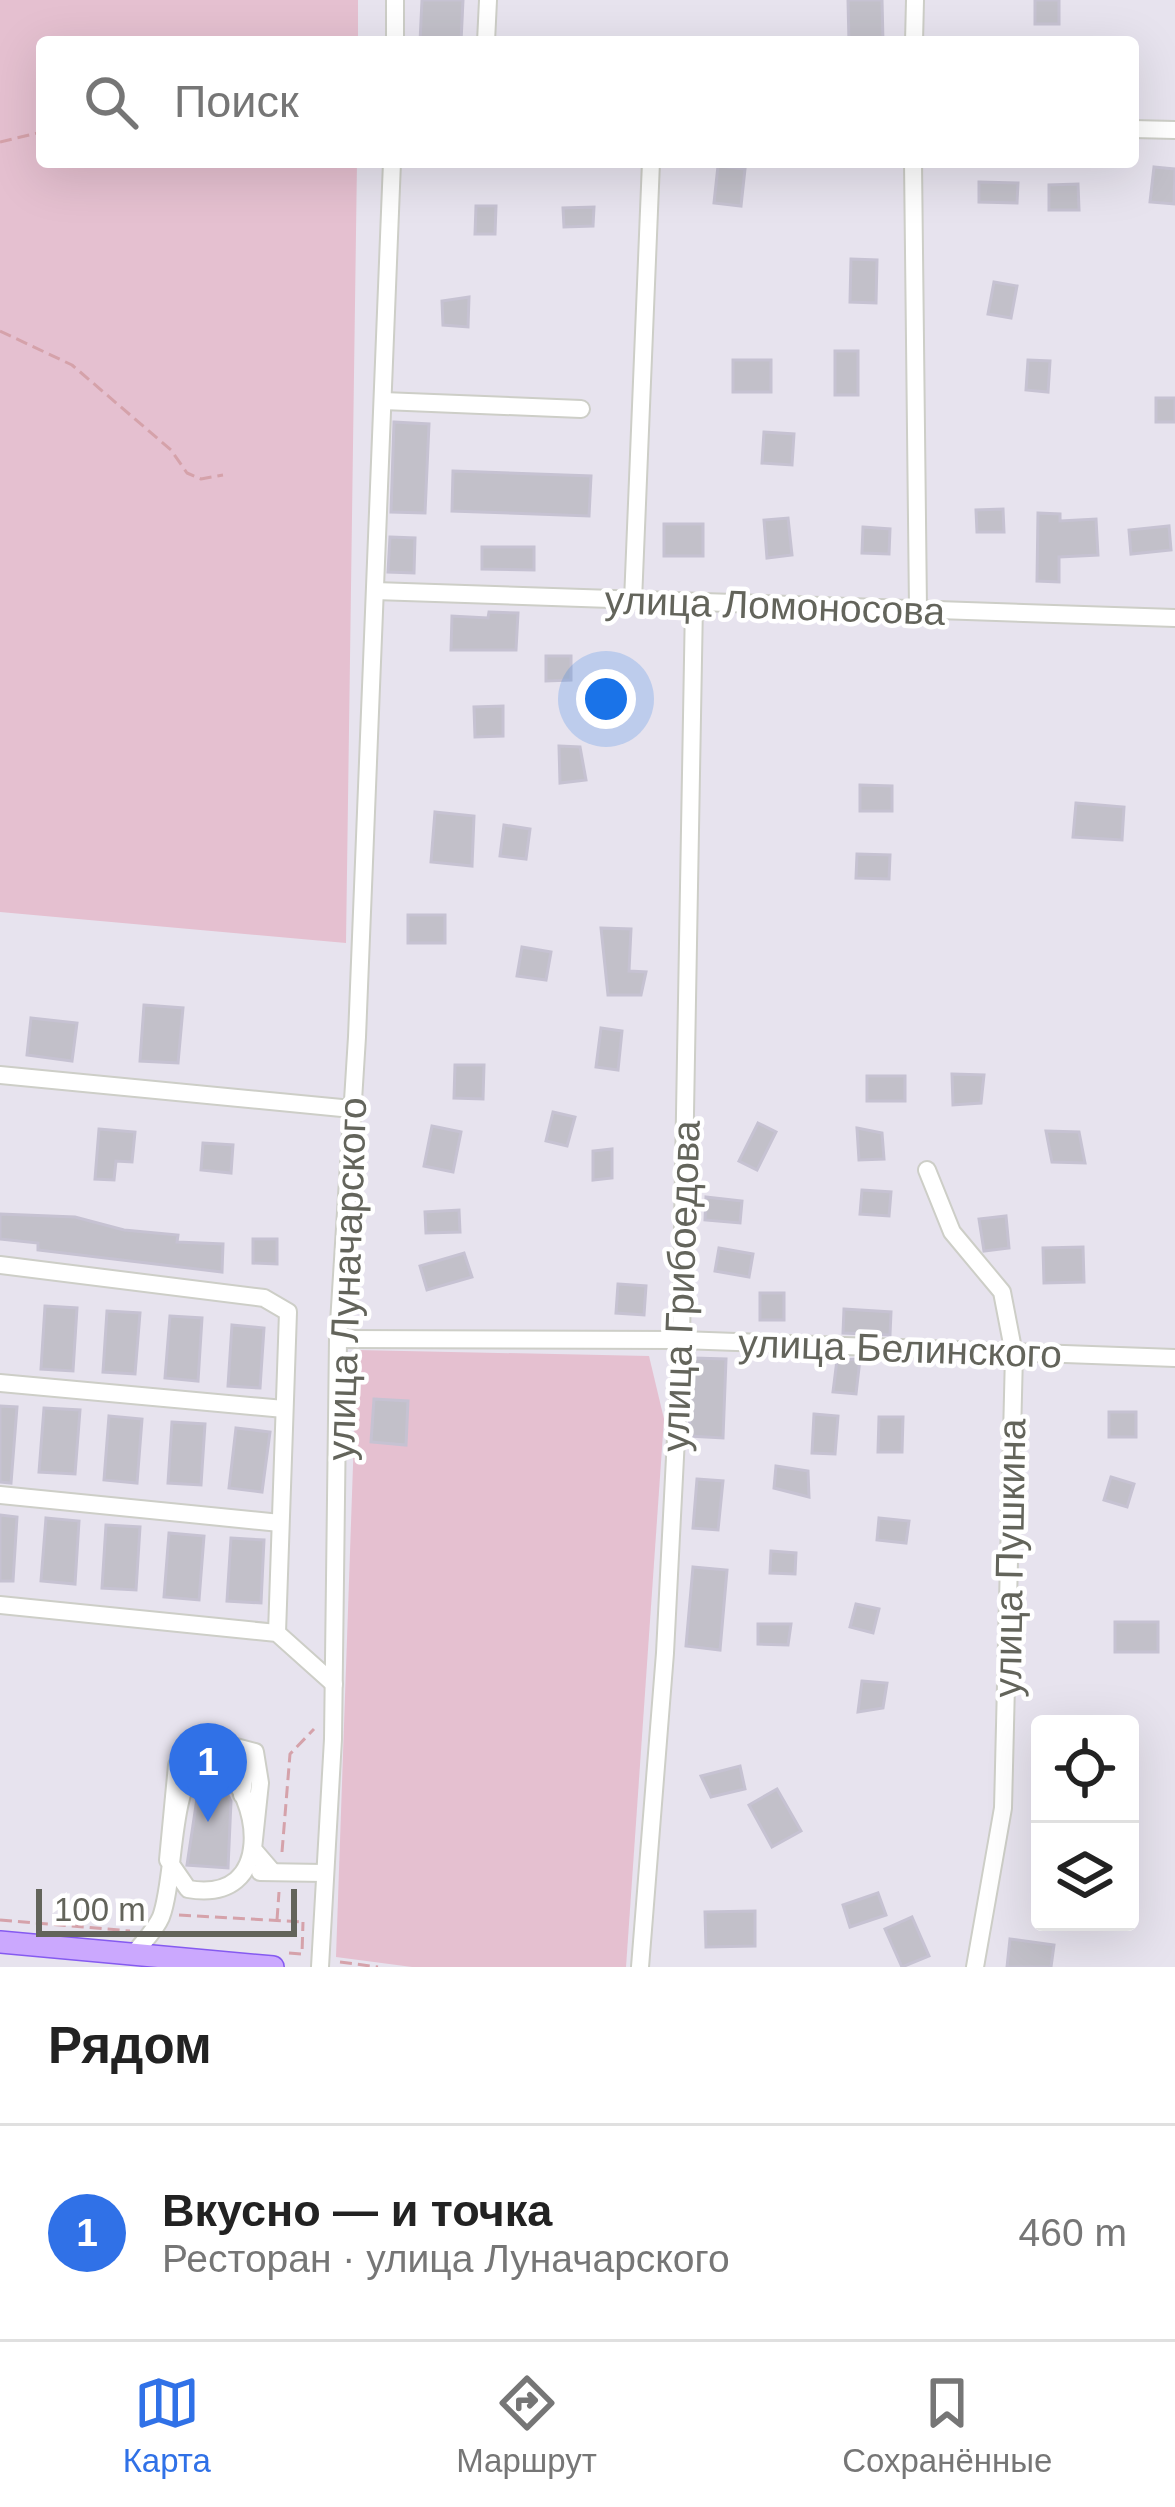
<!DOCTYPE html>
<html lang="ru">
<meta charset="utf-8">
<style>
:root{--surface:#fff;--page:#f6f6f6;--text:#222;--muted:#767676;--line:#e0e0e0;--accent:#3071e7}
body{margin:0;font-family:Arial,sans-serif;background:var(--page);color:var(--text)}
.controls{position:absolute;right:36px;bottom:36px;display:grid;overflow:hidden;border-radius:12px;box-shadow:0 12px 48px #0002}
.controls button{width:108px;height:108px;display:grid;place-items:center;padding:0;border:0;border-bottom:3px solid var(--line);background:var(--surface);color:var(--text);font:60px sans-serif}
.scale{position:absolute;left:36px;bottom:30px;width:261px;box-sizing:border-box;padding-left:12px;border:6px solid #63645b;border-top:0;font-size:33px;line-height:42px;white-space:nowrap;color:#63645b;-webkit-text-stroke:9px #fff;paint-order:stroke}
.you{position:absolute;left:606px;top:699px;width:42px;height:42px;margin:-30px;border:9px solid #fff;border-radius:50%;background:#1a73e8;box-shadow:0 0 0 18px #1a73e833}
.badge{display:grid;place-items:center;width:78px;height:78px;border-radius:50%;background:var(--accent);color:#fff;font-size:39px;font-weight:700}
.pin{position:absolute;translate:-50% -99px;filter:drop-shadow(0 3px 6px #0008)}
.pin::after{content:'';position:absolute;top:63px;width:42px;height:36px;background:inherit;clip-path:polygon(0 0,100% 0,50% 100%)}
.list{margin:0;padding:0;list-style:none}
h2{display:flex;justify-content:space-between;align-items:center;height:156px;margin:0;padding:0 48px;font-size:51px}
h2 small{font-size:39px;font-weight:400;color:var(--muted)}
.list li{display:grid;grid-template-columns:78px 1fr auto;gap:36px;align-items:center;box-sizing:border-box;height:216px;padding:0 48px;border-top:3px solid var(--line)}
.list b{display:block;font-size:45px;white-space:nowrap}
.list p{margin:0;font-size:39px;white-space:nowrap;color:var(--muted)}
.list em{font-size:39px;font-style:normal;color:var(--muted)}
.icon{flex:none;width:66px;height:66px;fill:none;stroke:currentColor;stroke-width:2;stroke-linecap:round;stroke-linejoin:round}
.map{position:relative;flex:none;width:1175px;height:1967px;overflow:hidden}
.search{position:absolute;background:var(--surface);box-shadow:0 12px 48px #0002;left:36px;right:36px;top:36px;height:132px;display:flex;align-items:center;gap:30px;box-sizing:border-box;padding:0 42px;border-radius:12px;color:var(--muted);font-size:45px}
.sheet{height:372px;background:var(--surface)}
nav{display:flex;justify-content:space-around;align-items:center;box-sizing:border-box;height:168px;border-top:3px solid var(--line);background:var(--surface);font-size:33px;color:var(--muted)}
nav a{display:grid;justify-items:center;gap:6px}
nav .on{color:var(--accent)}
.map>svg:first-child{display:block}
.green{fill:#e5c0d0}
.building{fill:#c2c0c9;stroke:#c6c2d2;stroke-width:3}
.lines{fill:none;stroke-linecap:round;stroke-linejoin:round}
.minor-casing{stroke:#cdcec7;stroke-width:20}
.major-casing{stroke:#855af0;stroke-width:24}
.path{stroke:#d5a2aa;stroke-width:3;stroke-dasharray:12 6;stroke-linecap:butt}
.minor{stroke:#fff;stroke-width:16}
.major{stroke:#cba8fe;stroke-width:21}
.labels{text-anchor:middle;stroke-width:9;stroke-linejoin:round;paint-order:stroke}
.street-label{font-size:39px;fill:#63645b;stroke:#fff}
</style>
<div class="map">
<svg width="1175" height="1967" viewBox="0 0 1175 1967">
<rect width="100%" height="100%" fill="#e7e3ee"/>
<g class="green">
<polygon points="0,0 358,0 358,42 42,42 42,162 357,162 346,943 0,912"/>
<polygon points="357,1350 649,1356 664,1419 626,1967 412,1967 336,1957"/>
</g>
<g class="building">
<polygon points="422,0 463,0 461,42 420,42"/>
<polygon points="848,0 882,0 883,42 849,42"/>
<rect x="1035" y="0" width="24" height="24"/>
<polygon points="718,166 745,169 741,206 714,203"/>
<polygon points="1154,167 1175,169 1174,204 1150,202"/>
<polygon points="979,182 1018,183 1017,203 979,202"/>
<polygon points="1078,184 1079,210 1049,210 1049,185"/>
<polygon points="476,206 496,206 495,234 475,234"/>
<polygon points="594,207 593,226 564,227 563,208"/>
<polygon points="851,259 877,260 876,303 850,302"/>
<polygon points="994,282 1017,286 1011,318 988,314"/>
<polygon points="469,297 468,327 443,325 442,301"/>
<rect x="835" y="351" width="23" height="44"/>
<rect x="733" y="360" width="38" height="32"/>
<polygon points="1028,360 1050,361 1048,392 1026,390"/>
<rect x="1156" y="398" width="19" height="24"/>
<polygon points="394,422 429,424 425,513 391,512"/>
<polygon points="764,432 794,434 792,465 762,463"/>
<polygon points="453,471 591,476 589,516 452,511"/>
<polygon points="1003,509 1004,532 977,532 976,510"/>
<polygon points="1038,513 1060,514 1060,521 1096,519 1098,555 1059,557 1059,582 1037,581"/>
<polygon points="788,518 792,555 767,558 764,520"/>
<rect x="664" y="524" width="39" height="32"/>
<polygon points="1169,526 1171,550 1131,554 1129,530"/>
<polygon points="863,527 890,529 889,554 862,553"/>
<polygon points="390,537 415,538 414,573 388,572"/>
<polygon points="482,547 534,547 534,570 482,569"/>
<polygon points="489,612 518,613 516,650 451,650 452,616 488,618"/>
<polygon points="546,656 571,656 571,680 546,681"/>
<polygon points="503,706 503,736 475,737 474,707"/>
<polygon points="559,746 580,747 586,780 560,783"/>
<polygon points="860,785 892,786 892,811 860,811"/>
<polygon points="1076,803 1124,807 1122,840 1073,837"/>
<polygon points="435,812 474,816 472,866 431,862"/>
<polygon points="504,825 530,829 526,859 500,856"/>
<polygon points="857,854 890,855 889,879 856,878"/>
<rect x="408" y="915" width="37" height="28"/>
<polygon points="601,928 631,929 629,971 646,972 641,995 608,995"/>
<polygon points="522,947 551,952 546,980 517,976"/>
<polygon points="144,1005 183,1008 178,1063 140,1061"/>
<polygon points="31,1018 77,1023 72,1061 27,1055"/>
<polygon points="601,1028 622,1031 618,1070 596,1067"/>
<polygon points="455,1065 484,1065 483,1099 454,1098"/>
<polygon points="952,1074 984,1075 981,1103 953,1105"/>
<rect x="867" y="1076" width="38" height="25"/>
<polygon points="553,1112 575,1117 567,1146 546,1141"/>
<polygon points="758,1123 776,1132 757,1170 739,1161"/>
<polygon points="432,1126 461,1132 453,1172 424,1166"/>
<polygon points="857,1128 882,1133 884,1159 859,1160"/>
<polygon points="99,1129 135,1132 132,1162 116,1161 114,1180 95,1179"/>
<polygon points="1046,1131 1079,1132 1085,1163 1052,1162"/>
<polygon points="203,1143 233,1145 231,1173 201,1170"/>
<polygon points="612,1149 612,1178 593,1180 593,1151"/>
<polygon points="862,1190 891,1192 889,1216 860,1214"/>
<polygon points="706,1197 742,1201 740,1223 705,1220"/>
<polygon points="459,1210 460,1232 426,1233 425,1212"/>
<polygon points="0,1214 75,1217 124,1230 178,1235 177,1242 223,1244 222,1272 38,1250 38,1243 0,1239"/>
<polygon points="1006,1216 1009,1248 984,1251 979,1219"/>
<polygon points="253,1239 277,1239 277,1264 253,1263"/>
<polygon points="1083,1247 1084,1282 1044,1283 1043,1248"/>
<polygon points="719,1248 753,1254 749,1277 715,1271"/>
<polygon points="464,1253 472,1277 427,1290 420,1266"/>
<polygon points="618,1284 646,1286 644,1315 616,1313"/>
<rect x="760" y="1293" width="24" height="27"/>
<polygon points="45,1306 77,1308 73,1371 41,1369"/>
<polygon points="844,1309 891,1312 890,1335 843,1333"/>
<polygon points="107,1311 140,1313 135,1374 103,1372"/>
<polygon points="170,1316 202,1318 198,1381 165,1378"/>
<polygon points="232,1325 264,1328 260,1388 228,1386"/>
<polygon points="693,1358 726,1359 723,1438 689,1436"/>
<polygon points="860,1359 856,1394 833,1392 837,1360"/>
<polygon points="374,1399 408,1401 406,1445 371,1442"/>
<polygon points="0,1406 17,1407 11,1483 0,1482"/>
<polygon points="44,1408 80,1410 75,1474 39,1472"/>
<rect x="1109" y="1412" width="27" height="25"/>
<polygon points="814,1414 838,1416 835,1454 812,1453"/>
<polygon points="109,1416 142,1419 137,1483 104,1480"/>
<polygon points="879,1417 903,1417 902,1452 878,1452"/>
<polygon points="172,1422 205,1424 201,1485 168,1483"/>
<polygon points="236,1428 270,1432 262,1492 229,1488"/>
<polygon points="776,1466 808,1471 809,1497 774,1488"/>
<polygon points="1111,1477 1134,1484 1127,1507 1104,1500"/>
<polygon points="697,1479 723,1481 718,1530 693,1528"/>
<polygon points="0,1515 17,1517 13,1581 0,1581"/>
<polygon points="46,1518 79,1521 75,1584 41,1581"/>
<polygon points="879,1518 909,1521 906,1543 877,1540"/>
<polygon points="106,1525 140,1527 136,1590 102,1588"/>
<polygon points="169,1533 204,1536 199,1600 164,1597"/>
<polygon points="231,1538 264,1540 261,1603 227,1601"/>
<polygon points="771,1551 796,1553 795,1574 770,1573"/>
<polygon points="693,1567 727,1570 720,1650 686,1646"/>
<polygon points="856,1604 879,1609 873,1633 850,1627"/>
<rect x="1115" y="1622" width="43" height="30"/>
<polygon points="758,1624 791,1624 788,1645 758,1644"/>
<polygon points="862,1681 887,1683 883,1708 858,1712"/>
<polygon points="740,1766 745,1789 711,1797 701,1776"/>
<polygon points="199,1785 223,1786 231,1801 228,1868 187,1865"/>
<polygon points="777,1789 801,1831 772,1847 749,1805"/>
<polygon points="878,1893 886,1915 850,1927 843,1905"/>
<polygon points="755,1911 755,1946 706,1947 705,1912"/>
<polygon points="912,1917 929,1956 902,1967 885,1929"/>
<polygon points="1010,1939 1054,1945 1051,1967 1007,1967"/>
</g>
<g class="lines">
<defs>
<g id="minor">
<polyline points="395,42 395,0"/>
<polyline points="486,42 488,0"/>
<polyline points="914,42 915,0"/>
<polyline points="1133,129 1175,130"/>
<polyline points="913,162 918,609"/>
<polyline points="383,401 581,409"/>
<polyline points="375,591 1175,618"/>
<polyline points="633,601 651,162"/>
<polyline points="0,1075 352,1109"/>
<polyline points="927,1170 952,1232 1002,1292 1014,1354 1003,1808 975,1967"/>
<polyline points="0,1265 264,1298 288,1312 277,1633"/>
<polyline points="338,1339 681,1340 1175,1358"/>
<polyline points="0,1383 284,1409"/>
<polyline points="0,1495 280,1523"/>
<polyline points="0,1605 277,1633 334,1684"/>
<polyline points="211,1762 228,1757 246,1765 242,1795"/>
<polyline points="260,1872 324,1873"/>
<path d="M133,1955C142,1943 155,1931 161,1917C175,1880 170,1791 197,1765L221,1766C260,1794 277,1904 188,1889L168,1860L177,1765L189,1750L232,1746L255,1752L260,1783L253,1849L271,1870"/>
<polyline points="320,1967 333,1739 338,1339 357,1037 392,162"/>
<polyline points="640,1967 665,1653 681,1340 694,603"/>
</g>
<polyline id="major" points="0,1942 273,1967"/>
</defs>
<use href="#minor" class="minor-casing"/>
<use href="#major" class="major-casing"/>
<g class="path">
<polyline points="0,142 42,132"/>
<polyline points="0,331 72,365 171,450 187,473 201,479 223,475"/>
<polyline points="282,1852 290,1754 314,1729"/>
<polyline points="179,1915 303,1922"/>
<polyline points="0,1920 130,1931"/>
<polyline points="277,1920 279,1892"/>
<polyline points="289,1953 302,1954 303,1922"/>
<polyline points="340,1962 378,1967"/>
</g>
<use href="#minor" class="minor"/>
<use href="#major" class="major"/>
</g>
<g class="labels">
<g class="street-label">
<text transform="translate(775 605) rotate(2)" y="14">улица Ломоносова</text>
<text transform="translate(346 1279) rotate(-88)" y="14">улица Луначарского</text>
<text transform="translate(680 1286) rotate(-88)" y="14">улица Грибоедова</text>
<text transform="translate(900 1348) rotate(2)" y="14">улица Белинского</text>
<text transform="translate(1009 1558) rotate(-89)" y="14">улица Пушкина</text>
</g>
</g>
</svg>
<div class="controls">
<button><svg class="icon" aria-label="locate" viewBox="0 0 24 24"><circle cx="12" cy="12" r="6"/><path d="M12 2v4M12 18v4M2 12h4M18 12h4"/></svg></button>
<button><svg class="icon" aria-label="layers" viewBox="0 0 24 24"><path d="M12 4l9 5-9 5-9-5zM3 14l9 5 9-5"/></svg></button>
</div>
<div class="scale">100 m</div>
<div class="you"></div>
<div class="pin badge" style="left:208px;top:1822px">1</div>
<div class="search"><svg class="icon" aria-label="search" viewBox="0 0 24 24"><circle cx="10" cy="10" r="6"/><path d="M15 15l6 6"/></svg>Поиск</div>
</div>
<section class="sheet">
<h2>Рядом<small></small></h2>
<ul class="list">
<li><span class="badge">1</span><div><b>Вкусно — и точка</b><p>Ресторан · улица Луначарского</p></div><em>460 m</em></li>
</ul>
</section>
<nav>
<a class="on"><svg class="icon" aria-label="map" viewBox="0 0 24 24"><path d="M3 6l6-2 6 2 6-2v14l-6 2-6-2-6 2zM9 4v14M15 6v14"/></svg>Карта</a>
<a><svg class="icon" aria-label="directions" viewBox="0 0 24 24"><path d="M12 3l9 9-9 9-9-9zM9 14v-3h6M13 9l2 2-2 2"/></svg>Маршрут</a>
<a><svg class="icon" aria-label="saved" viewBox="0 0 24 24"><path d="M7 4h10v16l-5-4-5 4z"/></svg>Сохранённые</a>
</nav>
